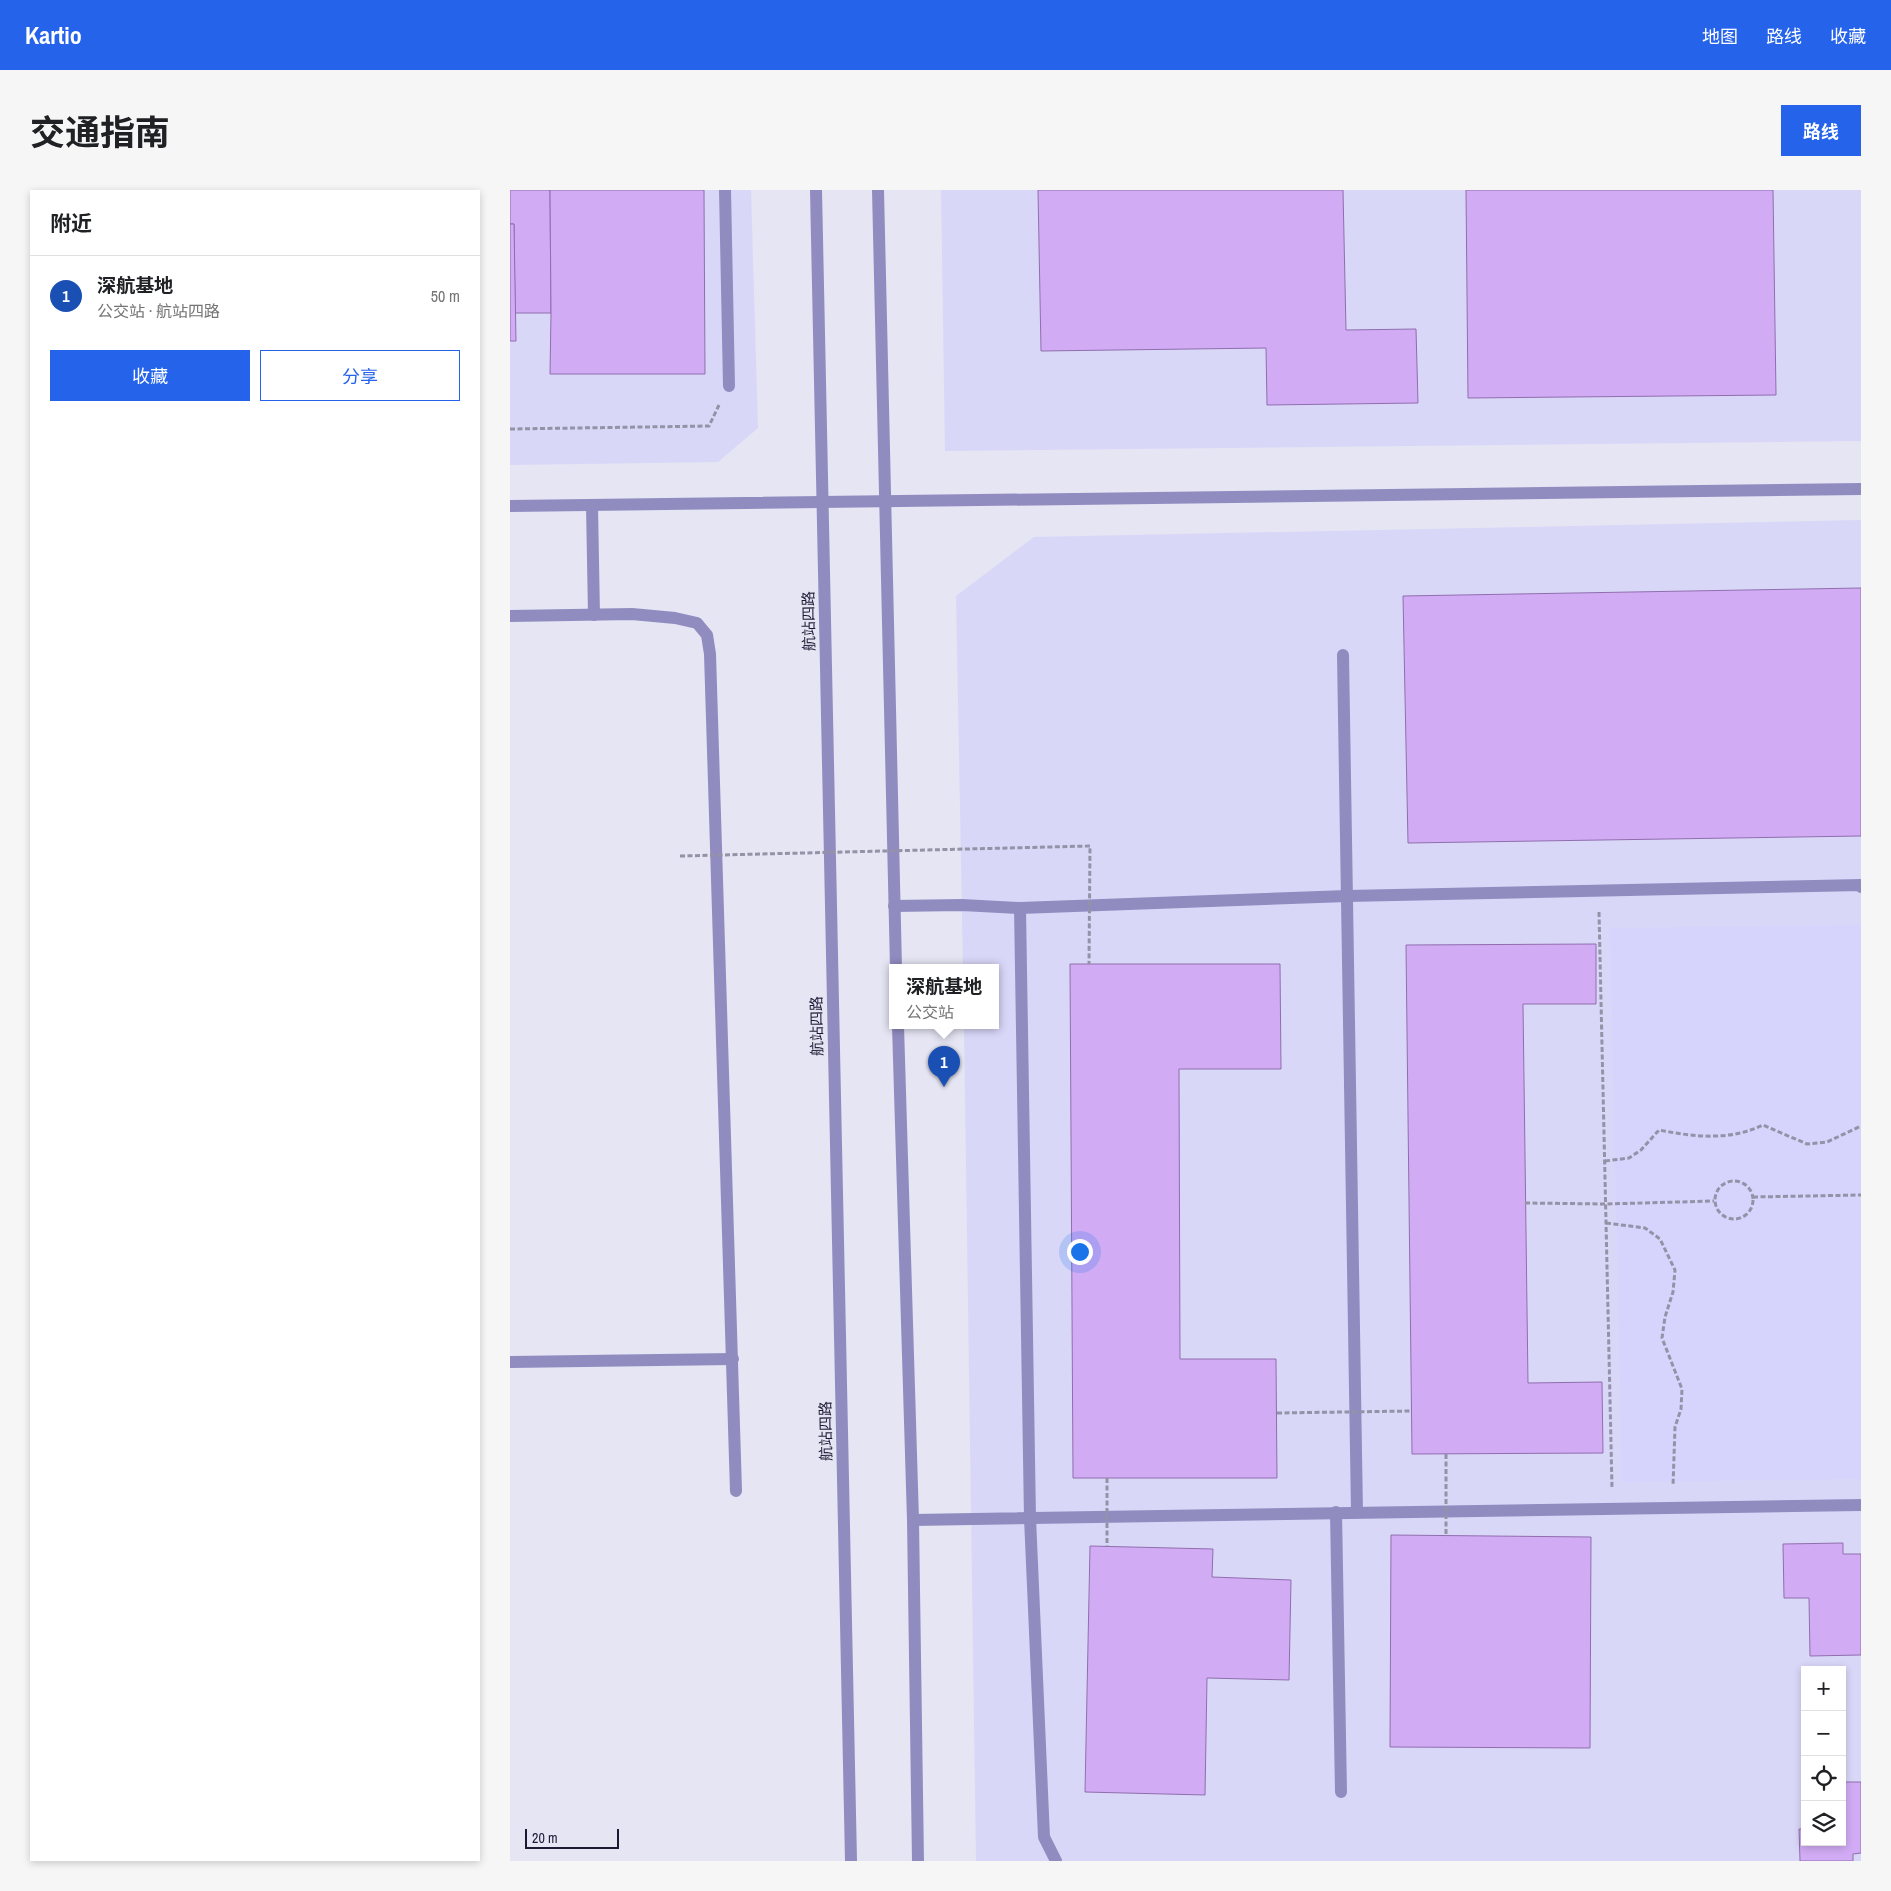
<!DOCTYPE html>
<html lang="zh">
<meta charset="utf-8">
<style>
:root{--surface:#fff;--page:#f6f6f6;--text:#202124;--muted:#757577;--line:#e0e0e0;--accent:#2563eb}
body{margin:0;font-family:"Archivo Narrow","Noto Sans SC",sans-serif;background:var(--page);color:var(--text)}
.controls{position:absolute;right:15px;bottom:15px;display:grid;overflow:hidden;border-radius:0px;box-shadow:0 2px 8px #0003}
.controls button{width:45px;height:45px;display:grid;place-items:center;padding:0;border:0;border-bottom:1px solid var(--line);background:var(--surface);color:var(--text);font:25px sans-serif}
.scale{position:absolute;left:15px;bottom:12px;width:94px;box-sizing:border-box;padding-left:5px;border:2px solid #1d1934;border-top:0;font-size:14px;line-height:18px;white-space:nowrap;color:#1d1934;-webkit-text-stroke:4px #e5e5f4;paint-order:stroke}
.you{position:absolute;left:569px;top:1061px;width:18px;height:18px;margin:-12px;border:4px solid #fff;border-radius:50%;background:#1a73e8;box-shadow:0 0 0 8px #1a73e833}
.badge{display:grid;place-items:center;width:32px;height:32px;border-radius:50%;background:var(--accent);color:#fff;font-size:16px;font-weight:700}
.pin{position:absolute;translate:-50% -41px;filter:drop-shadow(0 1px 2px #0008)}
.pin::after{content:'';position:absolute;top:26px;width:18px;height:15px;background:inherit;clip-path:polygon(0 0,100% 0,50% 100%)}
.popup{position:absolute;left:379px;top:774px;width:110px;height:65px;box-sizing:border-box;display:grid;place-content:center;border-radius:0px;background:var(--surface);filter:drop-shadow(0 1px 4px #0005);font-size:16px;white-space:nowrap;color:var(--muted)}
.popup b{font-size:19px;color:var(--text)}
.popup::after{content:'';position:absolute;left:50%;top:100%;margin-left:-10px;border:10px solid transparent;border-top-color:var(--surface)}
.list{margin:0;padding:0;list-style:none}
h2{display:flex;justify-content:space-between;align-items:center;height:65px;margin:0;padding:0 20px;font-size:21px}
h2 small{font-size:16px;font-weight:400;color:var(--muted)}
.list li{display:grid;grid-template-columns:32px 1fr auto;gap:15px;align-items:center;box-sizing:border-box;height:80px;padding:0 20px;border-top:1px solid var(--line)}
.list b{display:block;font-size:19px;white-space:nowrap}
.list p{margin:0;font-size:16px;white-space:nowrap;color:var(--muted)}
.list em{font-size:16px;font-style:normal;color:var(--muted)}
.actions{display:flex;gap:10px;padding:15px 20px}
.actions a{flex:1;padding:11px 0;border:1px solid var(--accent);border-radius:0px;text-align:center;font-size:18px;color:var(--accent)}
.actions .main{background:var(--accent);color:#fff}
.icon{flex:none;width:28px;height:28px;fill:none;stroke:currentColor;stroke-width:2;stroke-linecap:round;stroke-linejoin:round}
.map{position:relative;flex:none;width:1351px;height:1671px;overflow:hidden;border-radius:0px}
header{display:flex;align-items:center;gap:30px;box-sizing:border-box;height:70px;padding:0 25px;background:var(--accent);color:#fff}
header strong{font-size:24px}
nav{display:flex;gap:28px;margin-inline-start:auto;font-size:18px}
.intro{display:flex;align-items:center;justify-content:space-between;box-sizing:border-box;height:120px;padding:0 30px}
h1{margin:0;font-size:35px}
.button{padding:12px 22px;border-radius:0px;background:var(--accent);color:#fff;font-size:18px;font-weight:700}
main{display:flex;gap:30px;padding:0 30px}
aside{flex:1;background:var(--surface);border-radius:0px;box-shadow:0 2px 8px #0003}
.map>svg:first-child{display:block}
.built{fill:#d9d7f8;fill-rule:evenodd}
.green{fill:#d6d4fc}
.building{fill:#d1abf4;stroke:#906eae}
.lines{fill:none;stroke-linecap:round;stroke-linejoin:round}
.path{stroke:#9492a6;stroke-width:3;stroke-dasharray:5 2.5;stroke-linecap:butt}
.service{stroke:#918cc0;stroke-width:12}
.minor{stroke:#918cc0;stroke-width:12}
.tertiary{stroke:#918cc0;stroke-width:12}
.path-bridge{stroke:#9492a6;stroke-width:3;stroke-dasharray:5 2.5;stroke-linecap:butt}
.labels{text-anchor:middle;stroke-width:4.5;stroke-linejoin:round;paint-order:stroke}
.street-label{font-size:15px;fill:#1d1934;stroke:#e5e5f4}
</style>
<header>
<strong>Kartio</strong>
<nav><a>地图</a><a>路线</a><a>收藏</a></nav>
</header>
<div class="intro"><h1>交通指南</h1><a class="button">路线</a></div>
<main>
<aside>
<h2>附近<small></small></h2>
<ul class="list">
<li><span class="badge" style="background:#1a4fb4">1</span><div><b>深航基地</b><p>公交站 · 航站四路</p></div><em>50 m</em></li>
</ul>
<div class="actions"><a class="main">收藏</a><a>分享</a></div>
</aside>
<div class="map">
<svg width="1351" height="1671" viewBox="0 0 1351 1671">
<rect width="100%" height="100%" fill="#e5e5f4"/>
<g class="built">
<polygon points="0,0 241,0 248,238 208,272 0,275"/>
<polygon points="431,0 1351,0 1351,251 435,261"/>
<path d="M1351,330V1671H466L454,836H485V778H453L446,406L524,347ZM1295,1480H1332V1652H1295Z"/>
</g>
<polygon class="green" points="1351,735 1351,1289 1112,1292 1100,738"/>
<g class="building">
<polygon points="0,0 40,0 41,123 5,123 4,34 0,34"/>
<polygon points="40,0 194,0 195,184 40,184 41,123"/>
<polygon points="528,0 833,0 836,140 906,139 908,213 757,215 756,158 531,161"/>
<polygon points="956,0 1263,0 1266,205 958,208"/>
<polygon points="0,34 4,34 6,151 0,151"/>
<polygon points="1351,398 1351,646 898,653 893,406"/>
<polygon points="1086,754 1086,814 1013,814 1018,1193 1092,1192 1093,1263 902,1264 896,755"/>
<polygon points="560,774 770,774 771,879 669,879 670,1169 766,1169 767,1288 563,1288"/>
<polygon points="881,1345 1081,1347 1080,1558 880,1557"/>
<polygon points="1333,1353 1333,1364 1351,1364 1351,1465 1300,1466 1299,1408 1274,1408 1273,1354"/>
<polygon points="580,1356 703,1359 702,1387 781,1390 779,1490 697,1488 695,1605 575,1602"/>
<polygon points="1332,1592 1351,1592 1351,1663 1343,1664 1343,1671 1290,1671 1289,1639 1295,1639 1295,1652 1332,1652"/>
</g>
<g class="lines">
<g class="path">
<polyline points="0,239 199,236 209,215"/>
<polyline points="1089,722 1102,1298"/>
<path d="M1095,971L1119,968L1131,960L1149,940C1184,947 1220,951 1253,935L1297,954L1317,952L1351,936"/>
<circle cx="1224" cy="1010" r="19"/>
<polyline points="1243,1007 1351,1005"/>
<polyline points="1015,1013 1096,1014 1204,1011"/>
<polyline points="1096,1033 1135,1038 1150,1049 1165,1080 1163,1102 1155,1127 1152,1148 1172,1199 1171,1219 1165,1237 1163,1296"/>
</g>
<g class="service">
<polyline points="215,0 219,196"/>
<polyline points="82,315 84,425"/>
<polyline points="0,426 122,424 165,428 187,433 197,445 200,464 226,1301"/>
<polyline points="833,465 847,1322"/>
<polyline points="384,716 452,715 510,718 837,706 1351,695 1351,697"/>
<polyline points="510,718 520,1328 534,1647 546,1671"/>
<polyline points="0,1172 223,1169"/>
<polyline points="826,1322 831,1602"/>
<polyline points="403,1330 1351,1315"/>
</g>
<polyline class="minor" points="0,316 1351,299"/>
<g class="tertiary">
<polyline points="306,0 341,1671"/>
<polyline points="368,0 386,778"/>
<polyline points="388,836 403,1330 408,1671"/>
</g>
<g class="path-bridge">
<polyline points="170,666 580,656 579,774"/>
<polyline points="767,1223 902,1221"/>
<polyline points="936,1264 936,1346"/>
<polyline points="597,1288 597,1356"/>
</g>
</g>
<g class="labels">
<g class="street-label">
<text transform="translate(299 431) rotate(-91)" y="5">航站四路</text>
<text transform="translate(307 836) rotate(-91)" y="5">航站四路</text>
<text transform="translate(316 1241) rotate(-91)" y="5">航站四路</text>
</g>
</g>
</svg>
<div class="controls">
<button>+</button>
<button>−</button>
<button><svg class="icon" aria-label="locate" viewBox="0 0 24 24"><circle cx="12" cy="12" r="6"/><path d="M12 2v4M12 18v4M2 12h4M18 12h4"/></svg></button>
<button><svg class="icon" aria-label="layers" viewBox="0 0 24 24"><path d="M12 4l9 5-9 5-9-5zM3 14l9 5 9-5"/></svg></button>
</div>
<div class="scale">20 m</div>
<div class="you"></div>
<div class="pin badge" style="left:434px;top:897px;background:#1a4fb4">1</div>
<div class="popup"><b>深航基地</b>公交站</div>
</div>
</main>
